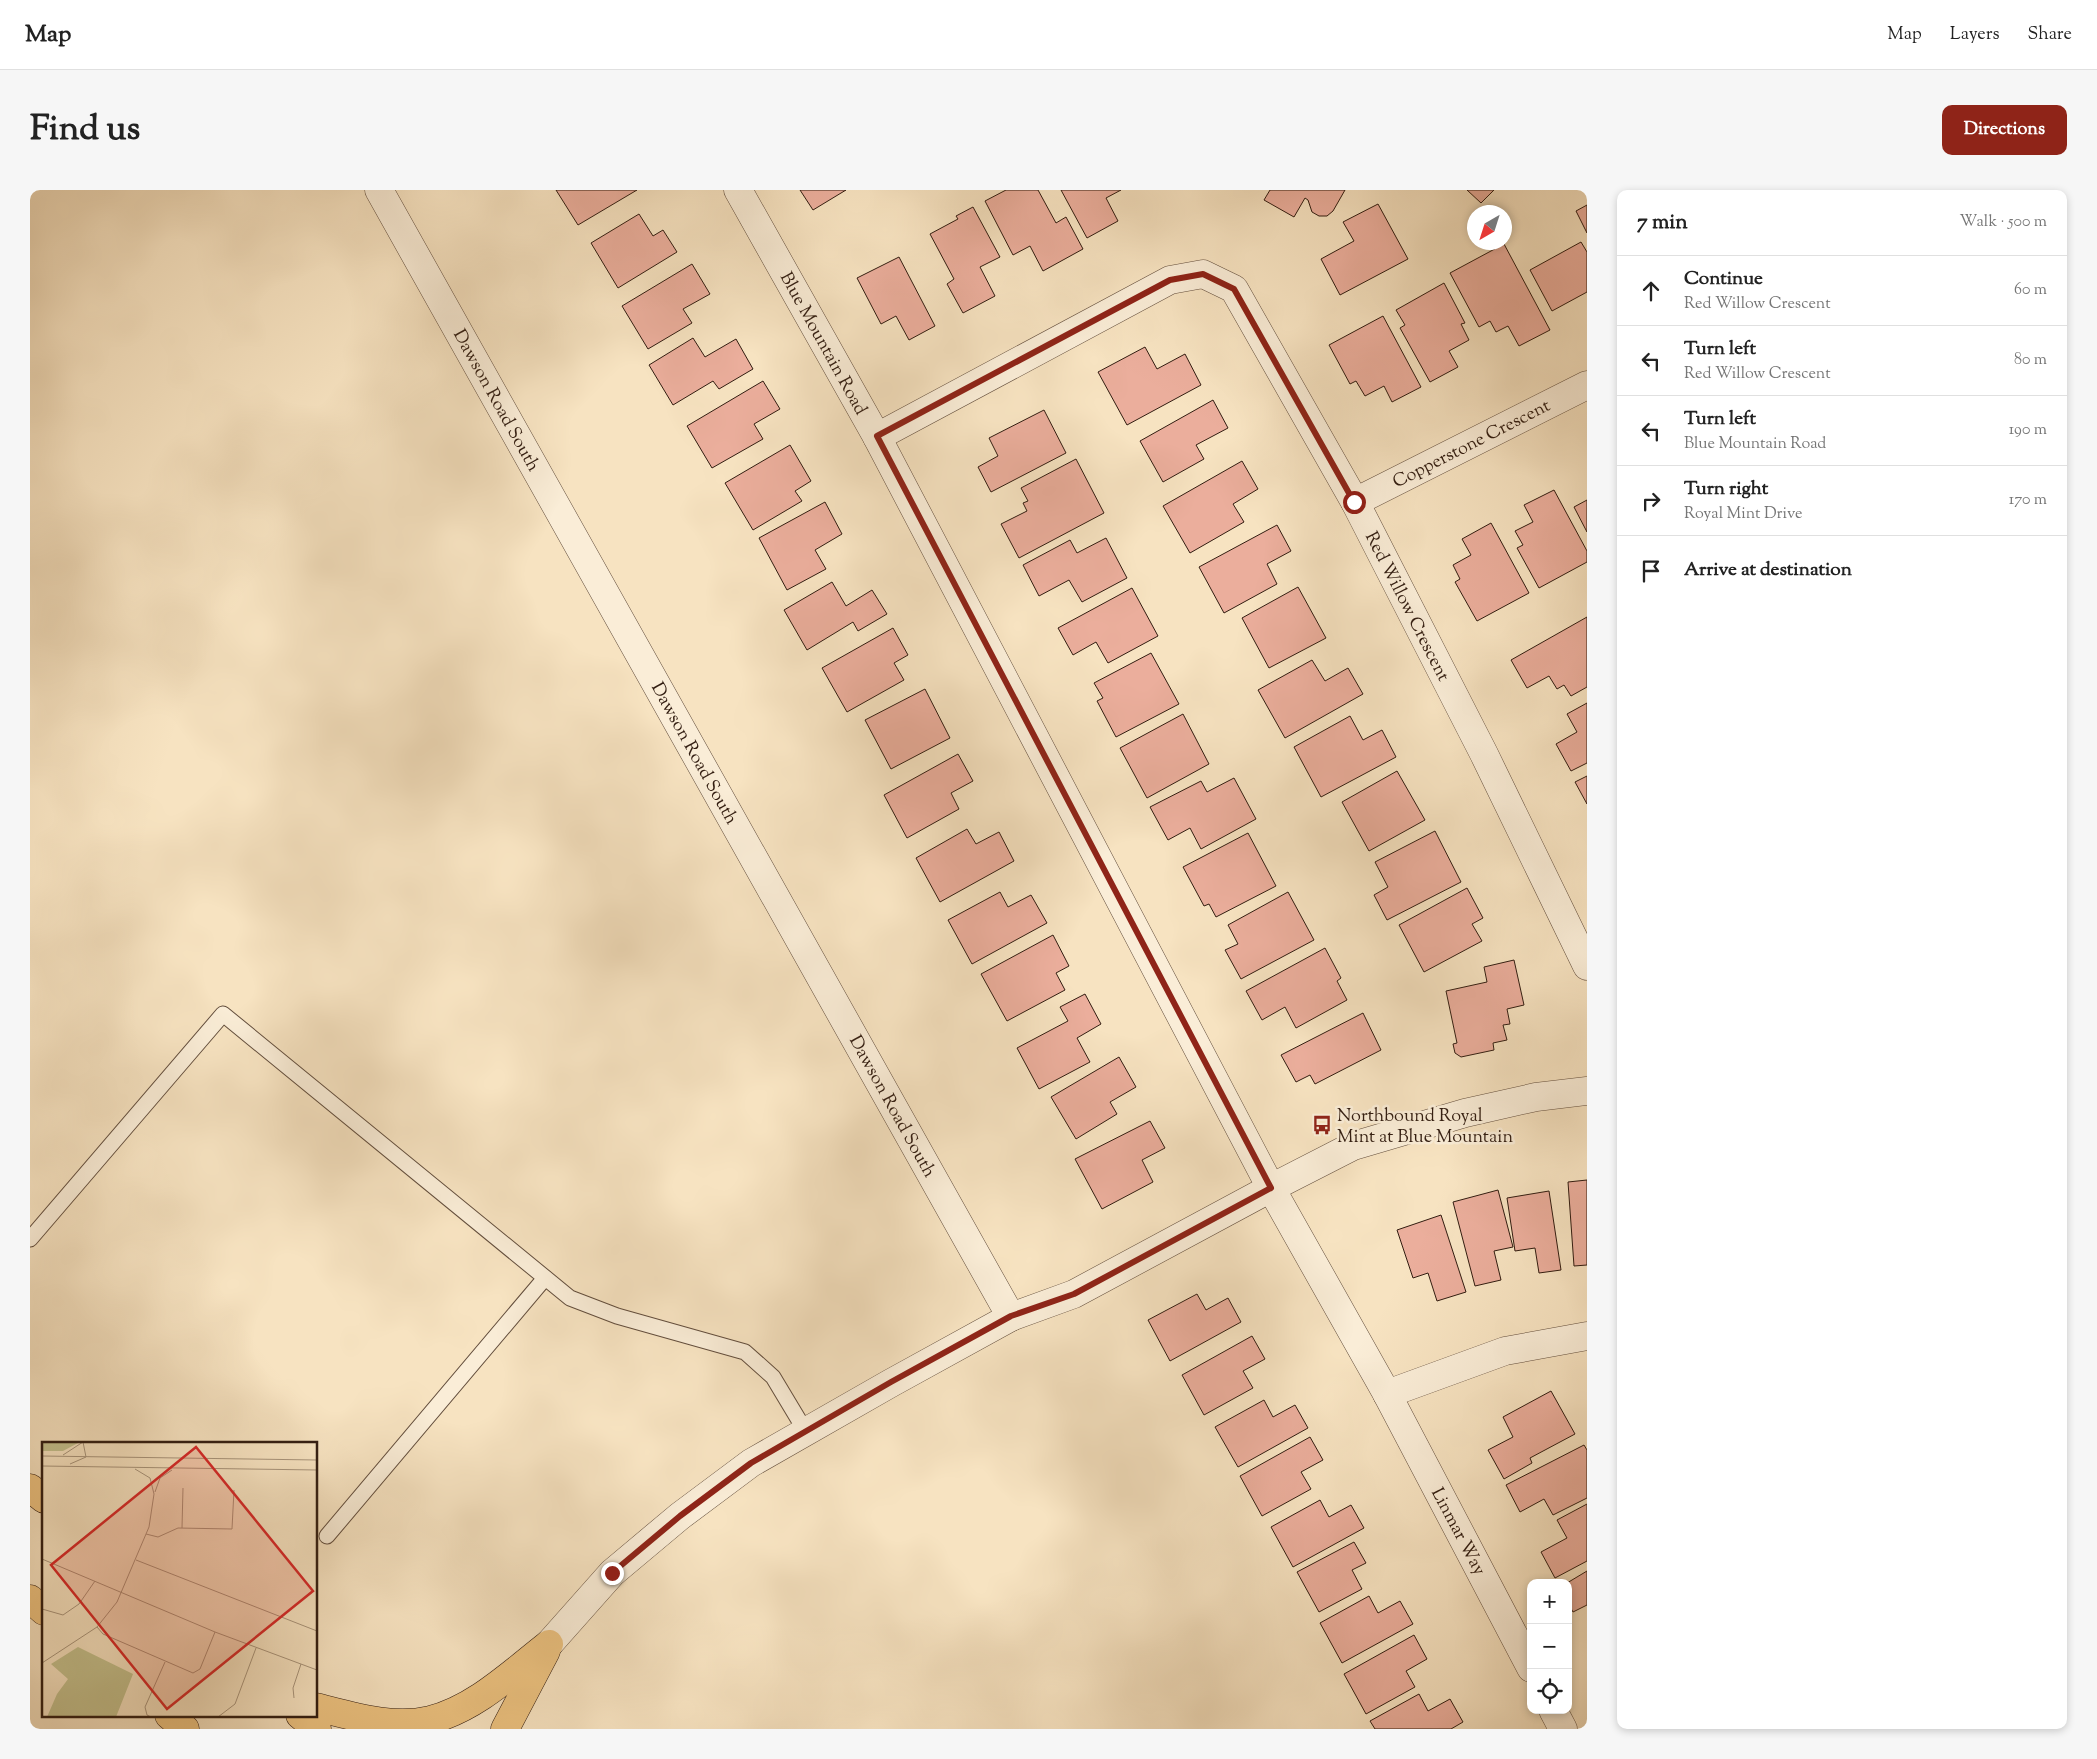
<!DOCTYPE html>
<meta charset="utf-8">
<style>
:root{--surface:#fff;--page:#f6f6f6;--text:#222;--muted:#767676;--line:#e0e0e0;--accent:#8f2418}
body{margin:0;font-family:"Sorts Mill Goudy",serif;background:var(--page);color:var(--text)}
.controls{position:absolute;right:15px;bottom:15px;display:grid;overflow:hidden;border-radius:10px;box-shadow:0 2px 8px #0003}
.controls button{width:45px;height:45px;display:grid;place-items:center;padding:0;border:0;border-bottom:1px solid var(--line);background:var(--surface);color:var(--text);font:25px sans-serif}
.compass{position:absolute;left:1437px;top:15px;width:45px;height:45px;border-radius:50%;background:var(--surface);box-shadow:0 2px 8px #0003;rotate:219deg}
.stop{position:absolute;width:15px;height:15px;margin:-11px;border:4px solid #8f2418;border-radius:50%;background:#fff}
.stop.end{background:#8f2418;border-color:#fff;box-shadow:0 1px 5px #0008}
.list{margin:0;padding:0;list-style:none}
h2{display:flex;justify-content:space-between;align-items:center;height:65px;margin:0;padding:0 20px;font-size:21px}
h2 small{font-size:16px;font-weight:400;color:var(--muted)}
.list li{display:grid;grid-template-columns:32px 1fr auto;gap:15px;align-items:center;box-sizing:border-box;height:70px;padding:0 20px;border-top:1px solid var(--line)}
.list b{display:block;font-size:19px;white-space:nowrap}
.list p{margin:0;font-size:16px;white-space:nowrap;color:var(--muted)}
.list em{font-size:16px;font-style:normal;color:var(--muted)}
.icon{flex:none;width:28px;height:28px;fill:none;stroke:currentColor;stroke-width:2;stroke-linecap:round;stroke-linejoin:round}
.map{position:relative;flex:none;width:1557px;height:1539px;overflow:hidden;border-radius:10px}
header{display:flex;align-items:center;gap:30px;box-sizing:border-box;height:70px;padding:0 25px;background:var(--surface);border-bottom:1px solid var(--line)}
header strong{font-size:24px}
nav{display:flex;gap:28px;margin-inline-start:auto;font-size:18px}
.intro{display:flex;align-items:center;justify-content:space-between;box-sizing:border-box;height:120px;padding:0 30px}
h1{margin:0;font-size:35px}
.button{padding:12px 22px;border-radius:10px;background:var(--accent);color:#fff;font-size:18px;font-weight:700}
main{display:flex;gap:30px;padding:0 30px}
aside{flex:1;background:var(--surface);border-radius:10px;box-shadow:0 2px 8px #0003}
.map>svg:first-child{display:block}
.building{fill:#ebae9c;stroke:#321d11}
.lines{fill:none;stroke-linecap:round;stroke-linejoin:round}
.lane-casing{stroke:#634e3d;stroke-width:17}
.street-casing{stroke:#634e3d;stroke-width:29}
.highway-casing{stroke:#321d11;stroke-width:29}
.lane{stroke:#faedd7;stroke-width:15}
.street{stroke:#faedd7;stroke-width:28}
.highway{stroke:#ecc280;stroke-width:28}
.route{stroke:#8f2418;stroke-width:6}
.labels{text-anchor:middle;stroke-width:5;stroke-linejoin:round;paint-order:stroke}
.street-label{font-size:18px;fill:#321d11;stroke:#faedd7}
.poi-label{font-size:18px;fill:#321d11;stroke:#faedd7;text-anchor:start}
.inset-road{fill:none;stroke:#a8947b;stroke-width:1}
.view{fill:#d62828;fill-opacity:0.15;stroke:#d62828;stroke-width:2.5}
.inset-edge{fill:none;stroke:#321d11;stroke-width:2.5}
</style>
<header>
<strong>Map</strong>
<nav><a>Map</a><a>Layers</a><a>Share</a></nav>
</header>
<div class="intro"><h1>Find us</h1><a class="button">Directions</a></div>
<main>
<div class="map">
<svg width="1557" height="1539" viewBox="0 0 1557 1539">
<rect width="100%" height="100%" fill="#f7e3c1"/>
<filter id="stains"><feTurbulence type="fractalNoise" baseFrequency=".004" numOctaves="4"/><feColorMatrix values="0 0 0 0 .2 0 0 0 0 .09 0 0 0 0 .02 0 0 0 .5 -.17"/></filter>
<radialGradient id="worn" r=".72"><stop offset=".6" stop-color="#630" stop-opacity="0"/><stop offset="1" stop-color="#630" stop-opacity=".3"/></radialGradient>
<g class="building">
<polygon points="526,0 607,0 548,35"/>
<polygon points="770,0 816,0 783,20"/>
<polygon points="976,0 1008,0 1026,33 1036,27 1053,59 1013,81 1000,56 983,65 955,11"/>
<polygon points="1031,0 1091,0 1076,8 1088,31 1057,48"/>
<polygon points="1240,0 1315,0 1303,21 1297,26 1289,26 1282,22 1278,10 1275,8 1264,27 1234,10"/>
<polygon points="1437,0 1464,0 1451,13"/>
<polygon points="1348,14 1378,69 1310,105 1291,69 1324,51 1313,32"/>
<polygon points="1557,15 1557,43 1546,21"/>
<polygon points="943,17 970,67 950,77 965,106 933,123 917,94 924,89 900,44 928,29 926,26"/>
<polygon points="609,24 623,46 633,40 647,62 588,98 561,53"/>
<polygon points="1551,52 1557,62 1557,102 1522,121 1500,80"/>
<polygon points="1474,54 1520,140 1489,156 1478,136 1466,142 1460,131 1449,137 1420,83"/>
<polygon points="869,67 905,136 879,150 866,126 851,134 827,88"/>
<polygon points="662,74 680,104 653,119 662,133 618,159 592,116"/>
<polygon points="1414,93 1435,133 1431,134 1439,150 1419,161 1428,177 1400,192 1370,138 1375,135 1366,120"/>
<polygon points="1353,126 1391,197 1362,212 1354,196 1335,206 1326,191 1320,194 1299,155"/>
<polygon points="663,148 675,167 706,149 723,179 689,199 683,191 643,215 619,175"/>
<polygon points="1115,157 1127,179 1155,164 1171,195 1097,235 1068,182"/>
<polygon points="733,191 750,219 724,234 733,249 682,278 657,236"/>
<polygon points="1183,210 1198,238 1166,255 1174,269 1133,292 1110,251"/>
<polygon points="1014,220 1036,263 961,302 948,277 968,266 959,248"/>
<polygon points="760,255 781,291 765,301 772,311 723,340 695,293"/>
<polygon points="1046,269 1074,323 989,368 971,334 997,321 993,313 998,311 991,298"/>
<polygon points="1212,271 1228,299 1203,314 1214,332 1160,363 1133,316"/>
<polygon points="1524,300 1557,361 1557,372 1509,398 1487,358 1493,355 1485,341 1503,332 1494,315"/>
<polygon points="1557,310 1557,342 1544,317"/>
<polygon points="795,312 812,344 785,360 796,379 757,400 729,348"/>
<polygon points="1461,333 1499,403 1447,431 1425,392 1430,389 1423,375 1441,365 1432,349"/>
<polygon points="1247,335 1261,361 1237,374 1247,394 1194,423 1169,377"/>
<polygon points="1076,348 1097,388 1052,412 1039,390 1009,406 993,375 1040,350 1047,363"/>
<polygon points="802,392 816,416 842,400 857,424 828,441 823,432 777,460 754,420"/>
<polygon points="1268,397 1296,448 1239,478 1212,428"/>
<polygon points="1102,398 1128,446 1078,473 1066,452 1043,465 1028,438"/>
<polygon points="1557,427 1557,497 1541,506 1534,495 1527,499 1519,486 1497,498 1481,470"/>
<polygon points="863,438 878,465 864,473 874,490 817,522 792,478"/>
<polygon points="1121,463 1149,514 1086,547 1067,511 1073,508 1064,493"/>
<polygon points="1282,470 1295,491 1318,478 1333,504 1255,548 1228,500"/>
<polygon points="895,499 920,548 861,579 835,530"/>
<polygon points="1557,513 1557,573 1541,581 1526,554 1547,542 1537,524"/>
<polygon points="1153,524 1179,574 1117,608 1090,558"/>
<polygon points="1320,526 1333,550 1352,540 1366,567 1291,607 1264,557"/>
<polygon points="928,564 943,591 921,603 929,619 877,648 854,605"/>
<polygon points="1367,581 1395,630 1339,661 1312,612"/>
<polygon points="1557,586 1557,614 1545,592"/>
<polygon points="1204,588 1226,629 1171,659 1160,638 1138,650 1120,617 1171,591 1177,602"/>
<polygon points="937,639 946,654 969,642 984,671 910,712 886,668"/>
<polygon points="1405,641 1431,692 1357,730 1344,705 1358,697 1345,672"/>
<polygon points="1218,643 1246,696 1186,727 1179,714 1174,716 1153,677"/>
<polygon points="1437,698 1453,728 1442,734 1452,751 1394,782 1369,735"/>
<polygon points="970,702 978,717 1001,705 1017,733 942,774 918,730"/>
<polygon points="1258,702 1284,750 1211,789 1195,760 1208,754 1198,735"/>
<polygon points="1023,745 1039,776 1026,783 1035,800 977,831 951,784"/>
<polygon points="1295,758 1311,788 1307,791 1317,810 1266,838 1255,817 1232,830 1216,801"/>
<polygon points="1484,770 1494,815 1477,819 1480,834 1473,835 1477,850 1463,853 1464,860 1431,867 1425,863 1423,854 1427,853 1416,801 1457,792 1454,777"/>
<polygon points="1055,804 1071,834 1047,848 1060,872 1009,899 987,858 1038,831 1030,817"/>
<polygon points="1333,823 1351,860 1285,894 1280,885 1266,892 1251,865"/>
<polygon points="1089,867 1106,897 1080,912 1087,924 1046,949 1021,907"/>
<polygon points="1120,931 1135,958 1112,970 1123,992 1072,1019 1045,969"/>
<polygon points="1557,990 1557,1075 1544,1076 1538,992"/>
<polygon points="1468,1000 1483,1057 1464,1061 1471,1090 1445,1096 1423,1012"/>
<polygon points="1519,1001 1531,1080 1509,1083 1505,1058 1485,1061 1477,1008"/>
<polygon points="1411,1025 1436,1102 1407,1111 1398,1083 1383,1088 1367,1040"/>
<polygon points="1167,1104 1176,1120 1198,1108 1211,1132 1140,1171 1118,1130"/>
<polygon points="1222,1146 1235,1169 1213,1181 1223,1198 1174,1225 1152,1185"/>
<polygon points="1521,1201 1545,1244 1500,1268 1502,1273 1474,1289 1458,1260 1483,1247 1473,1227"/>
<polygon points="1234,1210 1243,1227 1265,1215 1278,1238 1208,1277 1185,1237"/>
<polygon points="1280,1247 1293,1270 1271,1282 1281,1299 1232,1326 1210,1286"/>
<polygon points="1554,1255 1557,1260 1557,1308 1523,1325 1514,1309 1490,1322 1476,1295"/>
<polygon points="1290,1310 1299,1327 1321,1315 1334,1338 1263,1377 1241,1337"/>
<polygon points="1557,1314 1557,1371 1525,1388 1511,1362 1537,1348 1527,1330"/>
<polygon points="1324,1352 1336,1373 1322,1380 1332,1399 1289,1422 1267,1382"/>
<polygon points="1557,1381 1557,1415 1543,1422 1538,1413 1537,1393"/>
<polygon points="1339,1406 1348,1423 1370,1411 1383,1434 1312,1473 1290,1433"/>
<polygon points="1384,1445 1397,1469 1376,1481 1385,1497 1336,1524 1314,1484"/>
<polygon points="1389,1504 1398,1521 1420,1509 1433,1532 1421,1539 1345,1539 1340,1531"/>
</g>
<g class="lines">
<defs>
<g id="lane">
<polyline points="0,1049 193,824 540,1108 587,1126 715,1162 743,1187 776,1242"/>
<polyline points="297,1346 515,1088"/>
</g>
<g id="street">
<polyline points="349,0 981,1127"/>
<polyline points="708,0 847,247 1241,998 1357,1204 1501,1478"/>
<polyline points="847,247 1140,90 1173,84 1204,99 1325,312 1454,564 1557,776"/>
<polyline points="1325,312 1557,195"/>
<polyline points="1357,1204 1475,1161 1557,1146"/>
<polyline points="519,1454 582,1383 650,1326 721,1273 861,1193 981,1127 1044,1104 1241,998 1323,956 1435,923 1506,907 1557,901"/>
<polyline points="1523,1520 1533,1539"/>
</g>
<g id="highway">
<polyline points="0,1298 14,1309"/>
<polyline points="0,1409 14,1421"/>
<path d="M286,1517C322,1526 363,1539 400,1530C445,1519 483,1482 519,1454"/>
<polyline points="139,1525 155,1539"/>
<polyline points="270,1525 287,1539"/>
<polyline points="475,1539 516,1461"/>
</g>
</defs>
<use href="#lane" class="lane-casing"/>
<use href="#street" class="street-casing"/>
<use href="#highway" class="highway-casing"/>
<use href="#lane" class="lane"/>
<use href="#street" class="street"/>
<use href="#highway" class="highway"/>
</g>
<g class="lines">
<polyline class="route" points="582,1383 650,1326 721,1273 861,1192 981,1126 1044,1104 1241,998 847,246 1140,90 1173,84 1204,99 1324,312"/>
</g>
<defs>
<symbol id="bus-bare" viewBox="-9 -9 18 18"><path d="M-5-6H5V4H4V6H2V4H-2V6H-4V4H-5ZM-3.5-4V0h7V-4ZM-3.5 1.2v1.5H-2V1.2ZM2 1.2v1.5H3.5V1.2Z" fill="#8f2418" stroke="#faedd7" stroke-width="2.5" paint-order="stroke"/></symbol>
</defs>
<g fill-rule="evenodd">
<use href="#bus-bare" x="1278" y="921" width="28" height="28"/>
</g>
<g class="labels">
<g class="street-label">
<text transform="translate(794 153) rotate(61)" y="6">Blue Mountain Road</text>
<text transform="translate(467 210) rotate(61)" y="6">Dawson Road South</text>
<text transform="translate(1441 253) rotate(-27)" y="6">Copperstone Crescent</text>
<text transform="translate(1378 416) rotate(63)" y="6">Red Willow Crescent</text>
<text transform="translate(665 563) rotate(61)" y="6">Dawson Road South</text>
<text transform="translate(863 916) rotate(61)" y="6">Dawson Road South</text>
<text transform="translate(1429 1341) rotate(62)" y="6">Linmar Way</text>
</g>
<g class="poi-label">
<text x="1307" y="931">Northbound Royal<tspan x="1307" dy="21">Mint at Blue Mountain</tspan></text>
</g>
</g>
<g transform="translate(12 1252)">
<rect width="275" height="275" fill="#f7e3c1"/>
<path d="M0,1H36L21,9H0ZM36,205L91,232L74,275H5L15,252L26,237L9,222Z" fill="#c4c18e"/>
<path class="inset-road" d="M41,0H244M21,13L41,0L44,15L28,22M0,14L275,18M0,24L275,28M93,27L108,36L112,52M113,50L118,36L130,28M140,86L141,46M104,92L116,95L136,86L190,87L192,48M0,117L173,190L275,228M94,118L275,189M0,167L21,173L37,162L53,139M55,185L61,192L151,231L158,227L173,190M0,221L55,185L75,160L107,85L112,52M252,256L251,246L259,222M109,275L105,273L103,265L123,220M176,275L193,262L214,206"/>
<path class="view" d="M154,5L271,149L125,267L9,123Z"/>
<rect width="275" height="275" class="inset-edge"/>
</g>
<rect width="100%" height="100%" filter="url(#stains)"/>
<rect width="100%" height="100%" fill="url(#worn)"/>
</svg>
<div class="controls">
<button>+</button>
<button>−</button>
<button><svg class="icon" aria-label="locate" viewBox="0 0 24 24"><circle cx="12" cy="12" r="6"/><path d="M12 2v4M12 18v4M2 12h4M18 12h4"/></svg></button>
</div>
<svg class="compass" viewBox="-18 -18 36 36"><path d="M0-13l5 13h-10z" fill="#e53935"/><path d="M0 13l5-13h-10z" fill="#767676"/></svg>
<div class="stop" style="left:1324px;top:312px"></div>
<div class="stop end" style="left:582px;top:1383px"></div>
</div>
<aside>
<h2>7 min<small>Walk · 500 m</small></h2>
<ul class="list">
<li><svg class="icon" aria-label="ahead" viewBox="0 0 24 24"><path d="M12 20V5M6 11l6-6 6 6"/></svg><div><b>Continue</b><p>Red Willow Crescent</p></div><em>60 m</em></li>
<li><svg class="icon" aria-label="left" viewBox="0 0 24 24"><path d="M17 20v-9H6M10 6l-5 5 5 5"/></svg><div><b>Turn left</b><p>Red Willow Crescent</p></div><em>80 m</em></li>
<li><svg class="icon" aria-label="left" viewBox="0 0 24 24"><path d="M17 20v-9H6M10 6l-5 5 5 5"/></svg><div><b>Turn left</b><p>Blue Mountain Road</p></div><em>190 m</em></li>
<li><svg class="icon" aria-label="right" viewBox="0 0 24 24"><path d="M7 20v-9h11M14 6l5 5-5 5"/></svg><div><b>Turn right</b><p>Royal Mint Drive</p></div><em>170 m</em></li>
<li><svg class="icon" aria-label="arrive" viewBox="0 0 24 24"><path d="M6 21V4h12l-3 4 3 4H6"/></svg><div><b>Arrive at destination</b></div></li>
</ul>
</aside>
</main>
